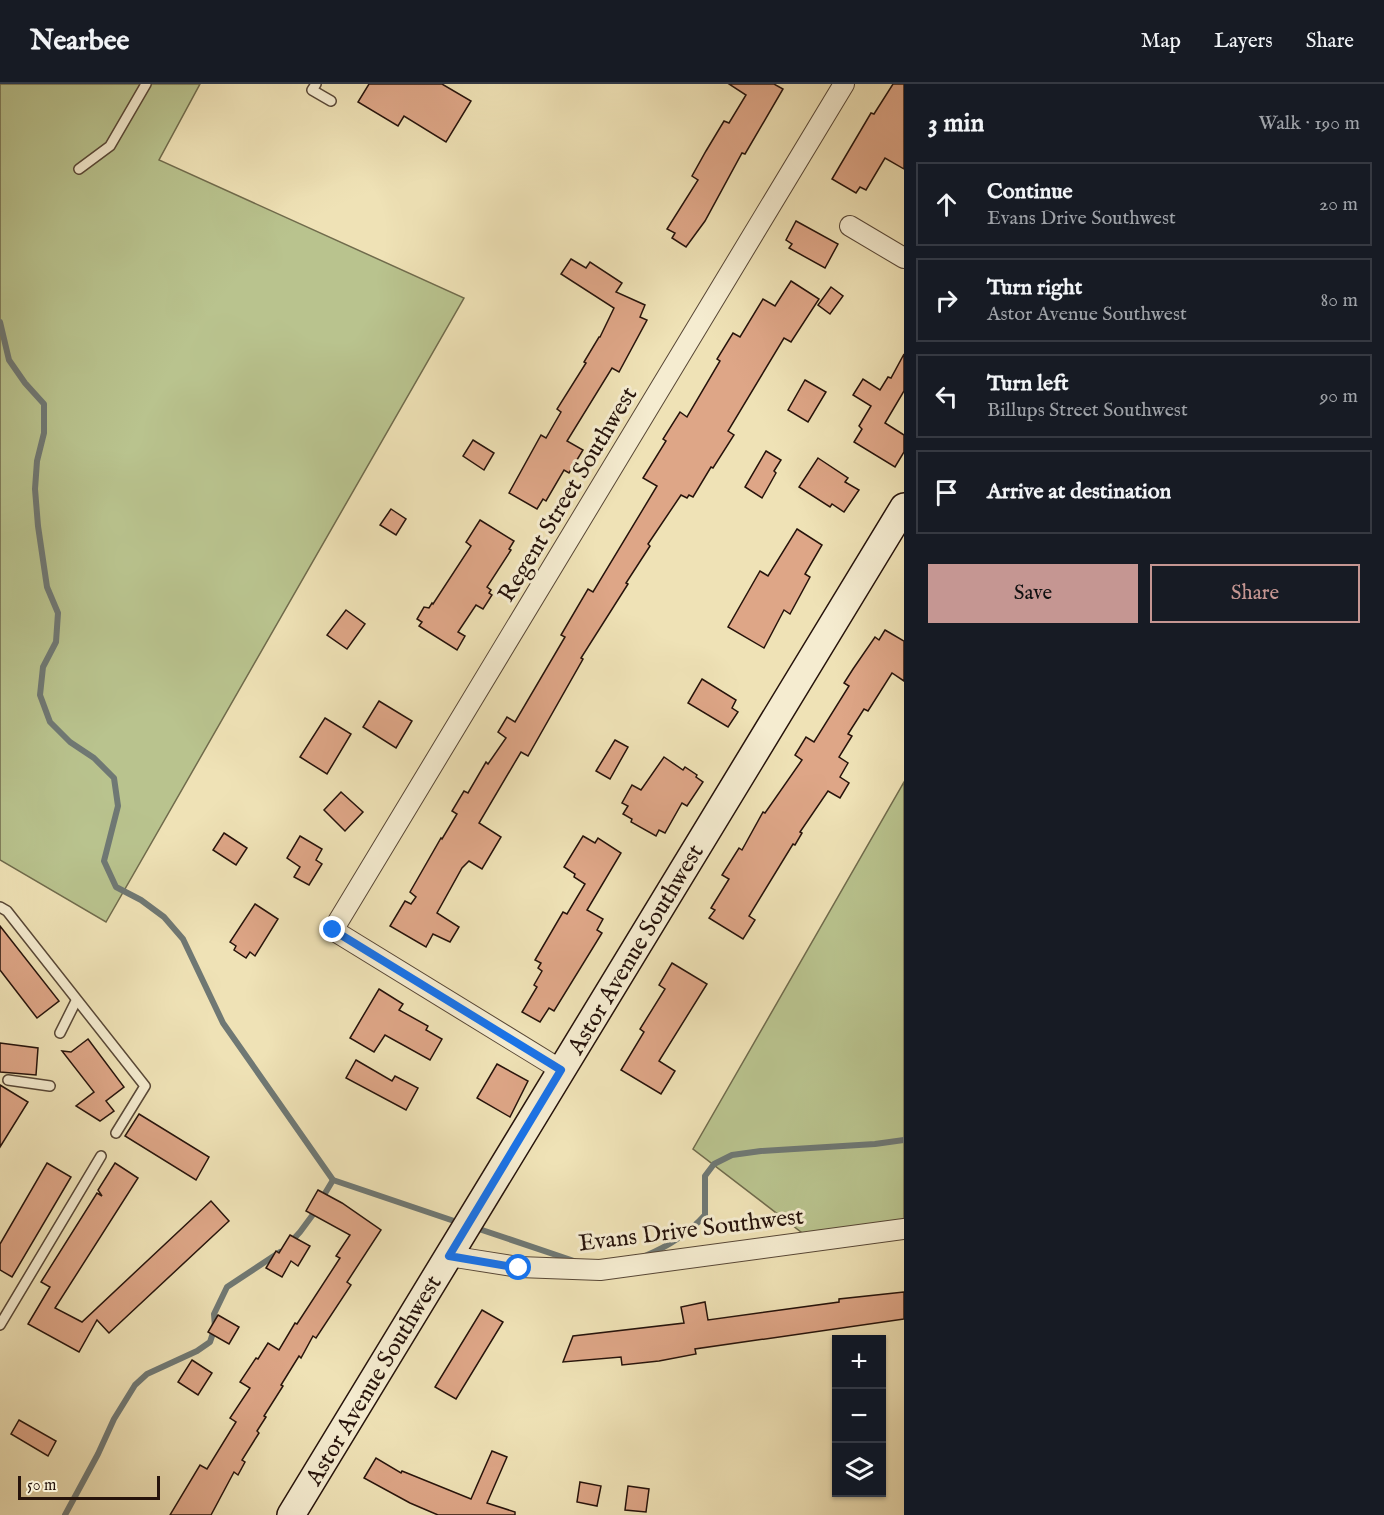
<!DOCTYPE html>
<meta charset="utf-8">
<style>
:root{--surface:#171b24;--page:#242831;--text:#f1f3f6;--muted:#9ea1a6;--line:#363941;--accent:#c59692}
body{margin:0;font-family:"IM FELL English",serif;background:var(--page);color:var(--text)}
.controls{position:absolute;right:18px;bottom:18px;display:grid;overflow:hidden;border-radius:0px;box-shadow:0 2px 4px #0004}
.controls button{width:54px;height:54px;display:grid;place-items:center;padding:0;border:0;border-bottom:2px solid var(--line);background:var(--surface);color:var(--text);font:30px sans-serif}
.scale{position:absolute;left:18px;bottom:15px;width:142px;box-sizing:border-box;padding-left:6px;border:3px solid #26130b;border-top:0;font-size:16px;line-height:21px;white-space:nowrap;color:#26130b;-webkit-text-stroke:4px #f5ecd0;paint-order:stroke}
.stop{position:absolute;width:18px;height:18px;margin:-14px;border:4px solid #1a73e8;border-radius:50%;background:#fff}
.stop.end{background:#1a73e8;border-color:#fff;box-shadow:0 2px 6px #0008}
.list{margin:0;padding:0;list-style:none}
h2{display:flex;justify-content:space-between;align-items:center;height:78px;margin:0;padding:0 24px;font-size:26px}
h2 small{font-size:20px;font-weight:400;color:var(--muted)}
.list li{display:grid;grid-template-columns:39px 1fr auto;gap:18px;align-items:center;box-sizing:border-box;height:84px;margin:0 12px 12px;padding:0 12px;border:2px solid var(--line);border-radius:0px}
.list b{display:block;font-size:22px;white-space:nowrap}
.list p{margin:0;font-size:20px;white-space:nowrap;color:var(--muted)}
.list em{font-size:20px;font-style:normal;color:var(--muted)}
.actions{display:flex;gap:12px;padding:18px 24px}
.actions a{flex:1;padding:14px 0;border:2px solid var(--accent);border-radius:0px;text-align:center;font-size:21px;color:var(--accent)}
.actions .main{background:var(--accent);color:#111}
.icon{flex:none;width:33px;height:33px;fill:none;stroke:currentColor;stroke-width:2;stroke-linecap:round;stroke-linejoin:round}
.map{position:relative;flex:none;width:904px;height:1431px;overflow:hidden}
header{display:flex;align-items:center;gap:36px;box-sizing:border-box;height:84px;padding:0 30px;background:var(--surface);border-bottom:2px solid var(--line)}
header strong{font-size:28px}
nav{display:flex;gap:33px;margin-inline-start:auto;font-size:21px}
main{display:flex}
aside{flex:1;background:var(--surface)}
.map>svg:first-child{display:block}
.green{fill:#b9c38e;stroke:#706b4c;stroke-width:1.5}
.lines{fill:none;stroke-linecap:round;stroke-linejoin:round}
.stream{stroke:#6f7874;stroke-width:6}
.building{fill:#dea687;stroke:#26130b;stroke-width:1.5}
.lane-casing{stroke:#584736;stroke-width:12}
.street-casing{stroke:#584736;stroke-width:22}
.secondary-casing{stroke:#26130b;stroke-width:30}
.lane{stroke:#f5ecd0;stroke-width:9}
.street{stroke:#f5ecd0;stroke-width:20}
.secondary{stroke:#f5ecd0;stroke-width:27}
.route{stroke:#1a73e8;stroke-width:8}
.labels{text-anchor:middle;stroke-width:6;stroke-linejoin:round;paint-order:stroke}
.street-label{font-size:24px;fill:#26130b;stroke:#f5ecd0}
</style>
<header>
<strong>Nearbee</strong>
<nav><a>Map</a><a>Layers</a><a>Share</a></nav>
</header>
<main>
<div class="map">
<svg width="904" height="1431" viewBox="0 0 904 1431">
<rect width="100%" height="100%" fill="#efe2b6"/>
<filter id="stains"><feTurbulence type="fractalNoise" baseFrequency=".00333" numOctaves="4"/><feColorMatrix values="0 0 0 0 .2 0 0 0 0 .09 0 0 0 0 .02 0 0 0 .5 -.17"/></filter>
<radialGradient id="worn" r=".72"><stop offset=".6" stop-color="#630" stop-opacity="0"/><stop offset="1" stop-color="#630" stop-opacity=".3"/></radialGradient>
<g class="green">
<polygon points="0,0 200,0 159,76 464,214 106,838 0,776"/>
<polygon points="904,698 904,1144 814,1158 693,1065"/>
</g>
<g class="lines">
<g class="stream">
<polyline points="0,238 9,276 25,299 44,320 44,349 37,377 35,405 38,442 47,503 58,529 56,558 43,583 40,611 50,638 70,658 94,674 114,694 118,722 104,777 116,803 141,816 164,833 183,855 223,939 333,1096 460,1139"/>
<polyline points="321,1116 333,1096"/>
<polyline points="473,1143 574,1177"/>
<polyline points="290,1159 300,1148 317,1125"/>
<path d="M645,1172C669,1162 688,1150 705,1131V1092L714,1080L732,1071L761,1067L875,1060L904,1056"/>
<polyline points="65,1431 98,1370 114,1335 135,1301 147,1290 197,1267 210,1258 215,1243 214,1230 227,1203 280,1168"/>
</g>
</g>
<g class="building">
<polygon points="369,0 442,0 471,17 446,58 404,32 398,42 358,18"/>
<polygon points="729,0 774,0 783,5 745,70 742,69 705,137 686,163 672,154 675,149 667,145 698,96 692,92 706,67 724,37 729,39 746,11"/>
<polygon points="893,0 904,0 904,85 885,74 866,106 860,103 856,109 832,95 871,29 874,30"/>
<polygon points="796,137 838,160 825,184 789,164 792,160 786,156"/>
<polygon points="571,175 586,184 590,178 622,199 616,208 645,221 640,233 647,236 619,288 612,284 567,357 583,366 569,389 564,386 546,417 543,415 537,425 509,409 541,351 546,354 561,328 557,325 586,279 584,278 599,253 600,253 614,224 561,190"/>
<polygon points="791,197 819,215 791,258 784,254 728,347 734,351 713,384 711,383 693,413 689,411 687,414 681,411 648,460 650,462 626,499 628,500 581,574 583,575 528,672 521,668 479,739 501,753 482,785 469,777 462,784 437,829 459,843 450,858 433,850 426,863 390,842 405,817 411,820 416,813 410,808 441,754 442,755 457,730 452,727 464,707 468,709 486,678 488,680 506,654 498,648 507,633 515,638 565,553 561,551 588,505 593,508 657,402 643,394 666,357 663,355 680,328 687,333 720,277 717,275 733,249 740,253 763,215 775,222"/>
<polygon points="831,203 843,212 830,230 818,221"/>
<polygon points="904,270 904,307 885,339 904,351 904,368 895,383 854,358 862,345 859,342 871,322 853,311 863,295 880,306 888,293 891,294"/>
<polygon points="805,296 826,308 808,338 788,326"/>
<polygon points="473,356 494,369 484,386 463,372"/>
<polygon points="766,367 781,376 774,387 776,389 762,414 745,403"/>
<polygon points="818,374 848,394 845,398 859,406 844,428 832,420 830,423 799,403"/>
<polygon points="391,425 406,435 396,451 380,441"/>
<polygon points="480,436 514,457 509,465 511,466 487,503 491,506 489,509 492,511 483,525 476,521 458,548 465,552 457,566 419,542 422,538 417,535 424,523 429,524 432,519 433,520 471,462 466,458"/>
<polygon points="797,445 822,461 805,490 810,493 790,530 784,526 764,564 728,543 760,487 768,492"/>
<polygon points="346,526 365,540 347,565 327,551"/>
<polygon points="885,546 904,557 904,597 892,589 868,627 864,625 848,650 852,652 839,673 848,679 840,693 849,699 840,714 828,707 800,748 802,749 795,761 793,760 749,832 755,836 743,855 709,834 715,826 711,824 729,795 722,791 739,764 742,766 763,728 765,729 802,676 795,671 806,653 814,658 849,602 844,599 853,585 875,553 879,556"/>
<polygon points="702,595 736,616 732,624 738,628 728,643 688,619"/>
<polygon points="379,617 412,637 396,664 363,643"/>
<polygon points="325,634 351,650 327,690 300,673"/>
<polygon points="615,656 628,663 610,695 596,687"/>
<polygon points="664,673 683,686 685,683 697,691 696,693 703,698 687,722 682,719 665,749 659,746 656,752 631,738 632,735 623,730 628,722 622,719 632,701 641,706"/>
<polygon points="341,708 363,728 345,747 324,726"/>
<polygon points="224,749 247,764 236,781 213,766"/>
<polygon points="300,752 322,765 316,776 322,780 309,801 294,793 300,783 287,774"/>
<polygon points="583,752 595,759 598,754 621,769 587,826 603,835 597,846 602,849 554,927 549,924 540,938 522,928 537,903 534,901 542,887 538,884 541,879 535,876 563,828 567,830 585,800 574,793 575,790 564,783"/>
<polygon points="255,820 278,835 255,872 250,868 246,874 234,866 236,862 230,858"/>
<polygon points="0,842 59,917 37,934 0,886"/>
<polygon points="672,879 707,900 659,977 675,987 661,1010 621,986 644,948 640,945 665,905 659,901"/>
<polygon points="379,905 403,920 399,926 428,942 426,946 442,955 430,976 385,951 374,968 350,954"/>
<polygon points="88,955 124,1003 106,1017 114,1027 100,1037 76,1022 94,1008 62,967 71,968"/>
<polygon points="0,959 38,964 36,991 0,988"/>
<polygon points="356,976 392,997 395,992 418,1004 406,1026 346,994"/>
<polygon points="497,980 528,997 510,1033 477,1014"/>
<polygon points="0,1001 28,1018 0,1063"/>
<polygon points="139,1030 209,1073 196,1096 125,1052"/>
<polygon points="47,1079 71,1093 12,1193 0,1186 0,1160"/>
<polygon points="115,1079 138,1094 55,1224 82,1238 211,1117 229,1137 109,1249 97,1236 79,1268 28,1240 50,1203 41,1198 97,1109 102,1112 98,1106"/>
<polygon points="318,1106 342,1119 381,1146 347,1198 351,1201 316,1254 313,1252 301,1274 299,1272 281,1301 283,1302 264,1332 266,1333 257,1347 259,1349 242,1376 245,1378 238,1391 234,1388 211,1431 170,1431 200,1381 207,1385 236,1338 230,1334 250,1304 240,1298 256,1274 258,1275 268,1259 279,1266 295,1239 297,1240 340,1174 336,1172 350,1151 306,1127"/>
<polygon points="290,1151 310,1162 298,1182 291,1177 282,1193 266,1184 276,1167 279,1169"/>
<polygon points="904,1208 904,1235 695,1265 696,1270 659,1277 622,1281 621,1273 563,1278 573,1252 684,1239 681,1223 705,1218 708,1236 839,1218 839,1215"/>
<polygon points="482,1226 503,1238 456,1315 435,1303"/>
<polygon points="218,1231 239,1243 229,1260 208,1248"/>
<polygon points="192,1276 212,1289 198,1311 178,1298"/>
<polygon points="19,1336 56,1357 48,1372 11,1350"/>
<polygon points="492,1367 507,1373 487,1419 515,1428 515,1431 438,1431 410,1419 364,1394 376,1374 401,1389 402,1387 471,1415"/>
<polygon points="580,1398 601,1402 597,1422 577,1418"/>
<polygon points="628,1402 649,1405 646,1428 625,1426"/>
</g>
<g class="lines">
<defs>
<g id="lane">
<polyline points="316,0 312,6 331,17"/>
<polyline points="79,85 110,62 146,0"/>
<polyline points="0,823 7,827 145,1002 116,1049"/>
<polyline points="60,949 76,917"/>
<polyline points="8,996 50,1002"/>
<polyline points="0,1241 101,1072"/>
</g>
<g id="street">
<polyline points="850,142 904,174"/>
<polyline points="561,986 333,846 844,0"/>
<polyline points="449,1172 519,1183 600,1186 904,1145"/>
</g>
<polyline id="secondary" points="291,1431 904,423"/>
</defs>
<use href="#lane" class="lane-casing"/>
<use href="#street" class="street-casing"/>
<use href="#secondary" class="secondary-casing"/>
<use href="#lane" class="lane"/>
<use href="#street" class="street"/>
<use href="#secondary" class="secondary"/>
</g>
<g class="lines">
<polyline class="route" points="333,846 561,986 449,1172 519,1184"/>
</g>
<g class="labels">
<g class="street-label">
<text transform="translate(567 410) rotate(-59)" y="8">Regent Street Southwest</text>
<text transform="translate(635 865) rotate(-59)" y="8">Astor Avenue Southwest</text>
<text transform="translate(691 1145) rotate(-7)" y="8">Evans Drive Southwest</text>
<text transform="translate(373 1296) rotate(-59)" y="8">Astor Avenue Southwest</text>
</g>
</g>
<rect width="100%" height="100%" filter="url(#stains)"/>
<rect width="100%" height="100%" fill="url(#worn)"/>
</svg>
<div class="controls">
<button>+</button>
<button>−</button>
<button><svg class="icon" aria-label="layers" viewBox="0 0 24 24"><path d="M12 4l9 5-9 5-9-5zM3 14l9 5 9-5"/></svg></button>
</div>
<div class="scale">50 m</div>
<div class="stop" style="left:519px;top:1184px"></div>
<div class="stop end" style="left:333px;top:846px"></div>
</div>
<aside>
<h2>3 min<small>Walk · 190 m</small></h2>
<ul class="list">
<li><svg class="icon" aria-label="ahead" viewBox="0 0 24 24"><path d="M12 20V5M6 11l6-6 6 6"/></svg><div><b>Continue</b><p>Evans Drive Southwest</p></div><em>20 m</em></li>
<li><svg class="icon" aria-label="right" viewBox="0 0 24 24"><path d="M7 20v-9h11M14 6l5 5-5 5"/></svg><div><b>Turn right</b><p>Astor Avenue Southwest</p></div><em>80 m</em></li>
<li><svg class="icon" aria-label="left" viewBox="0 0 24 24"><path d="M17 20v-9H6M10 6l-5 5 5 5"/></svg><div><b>Turn left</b><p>Billups Street Southwest</p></div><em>90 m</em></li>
<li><svg class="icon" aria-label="arrive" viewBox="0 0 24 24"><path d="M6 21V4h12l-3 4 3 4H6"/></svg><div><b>Arrive at destination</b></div></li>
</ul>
<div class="actions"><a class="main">Save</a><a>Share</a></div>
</aside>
</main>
